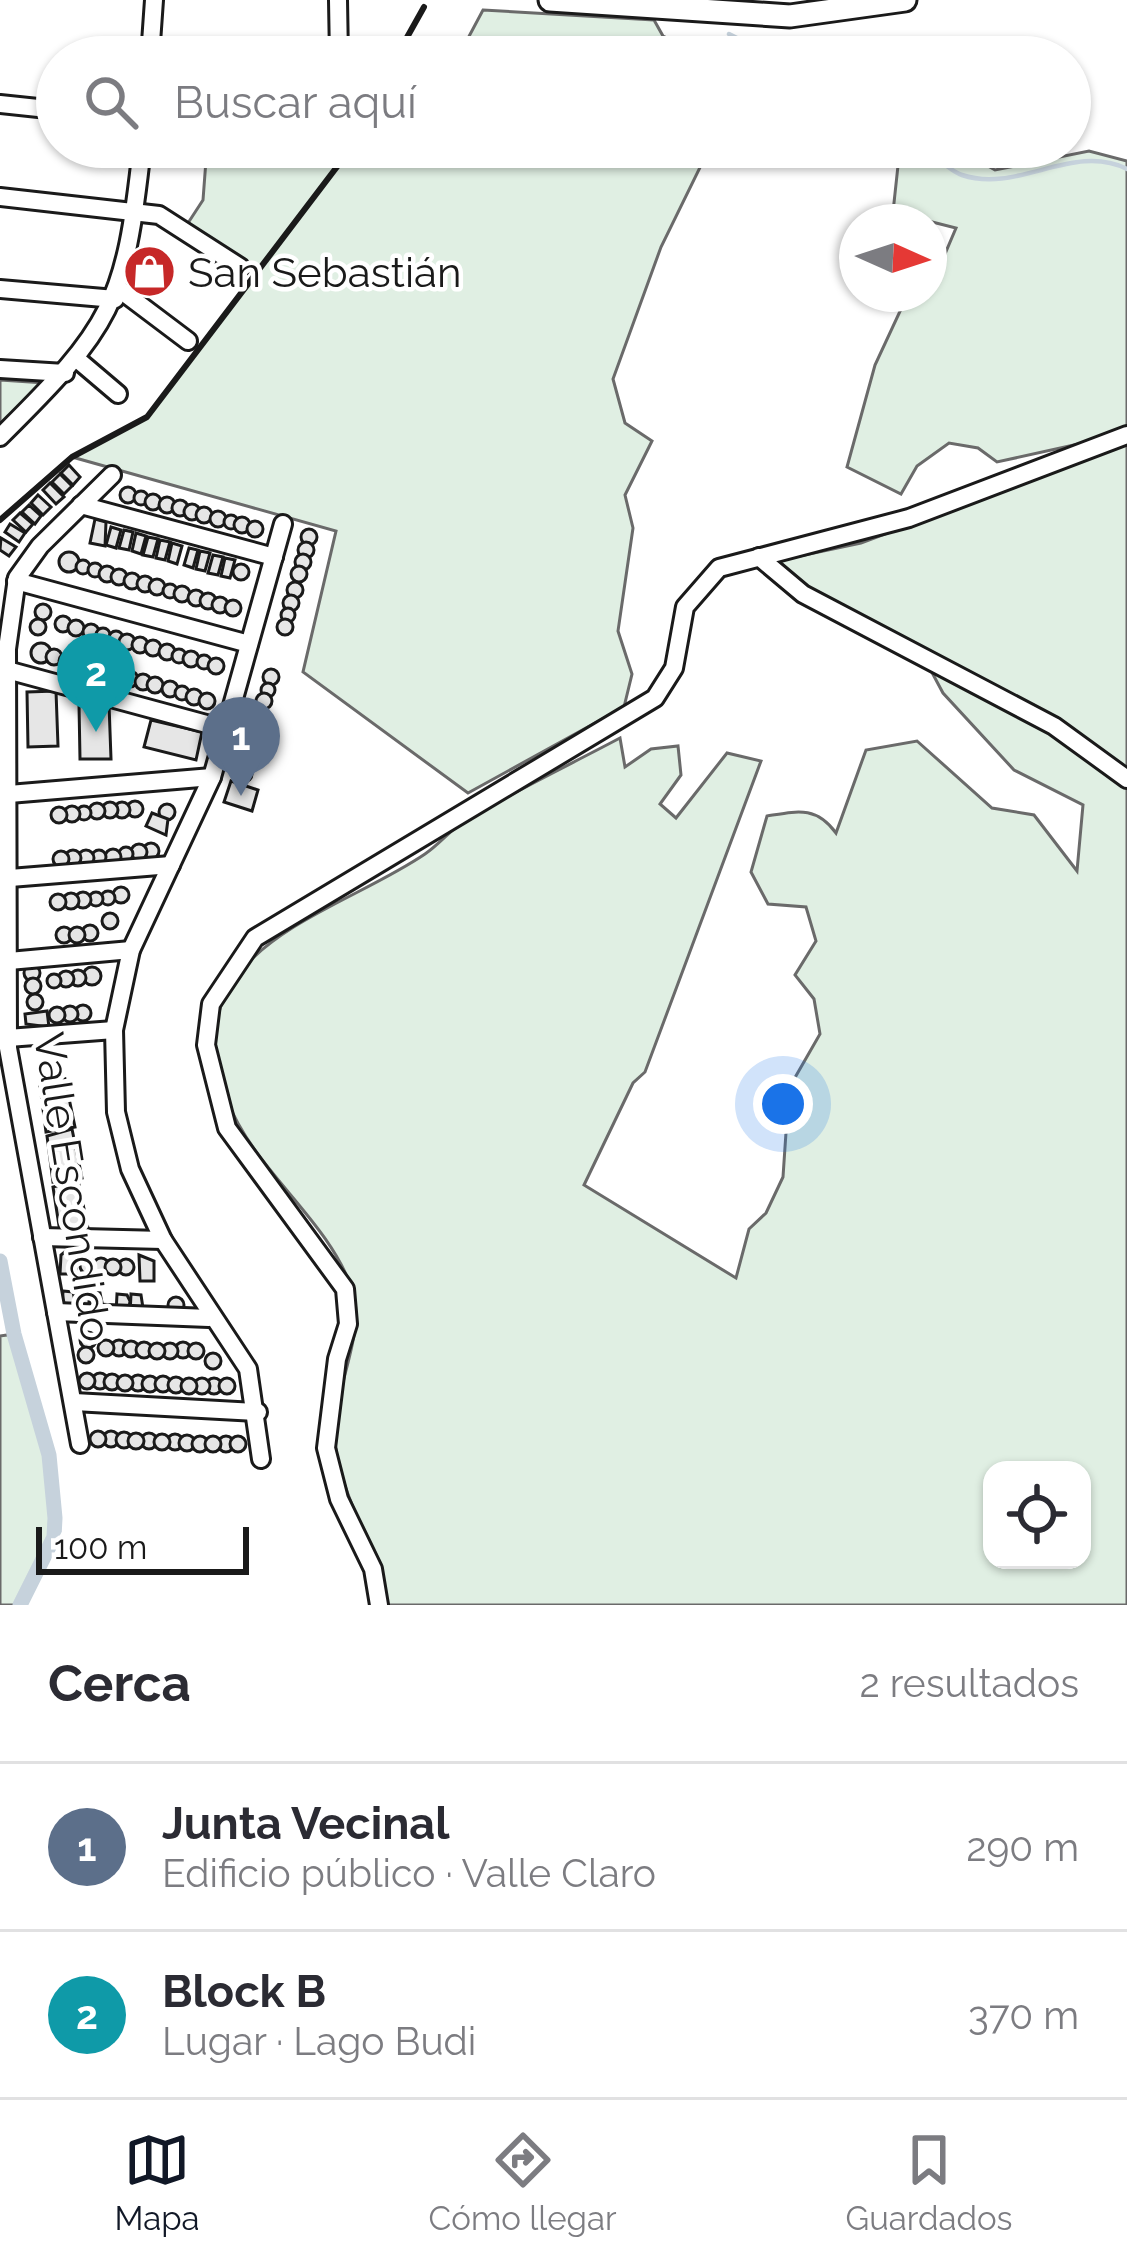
<!DOCTYPE html>
<html lang="es">
<meta charset="utf-8">
<style>
:root{--surface:#fff;--page:#f7f7f7;--text:#2b2b33;--muted:#7c7c81;--line:#e1e1e2;--accent:#111827}
body{margin:0;font-family:Raleway,sans-serif;background:var(--page);color:var(--text)}
.controls{position:absolute;right:36px;bottom:36px;display:grid;overflow:hidden;border-radius:24px;box-shadow:0 3px 9px #0004}
.controls button{width:108px;height:108px;display:grid;place-items:center;padding:0;border:0;border-bottom:3px solid var(--line);background:var(--surface);color:var(--text);font:60px sans-serif}
.compass{position:absolute;left:839px;top:204px;width:108px;height:108px;border-radius:50%;background:var(--surface);box-shadow:0 3px 9px #0004;rotate:93deg}
.scale{position:absolute;left:36px;bottom:30px;width:213px;box-sizing:border-box;padding-left:12px;border:6px solid #1a1a1a;border-top:0;font-size:33px;line-height:42px;white-space:nowrap;color:#1a1a1a;-webkit-text-stroke:9px #fff;paint-order:stroke}
.you{position:absolute;left:783px;top:1104px;width:42px;height:42px;margin:-30px;border:9px solid #fff;border-radius:50%;background:#1a73e8;box-shadow:0 0 0 18px #1a73e833}
.badge{display:grid;place-items:center;width:78px;height:78px;border-radius:50%;background:var(--accent);color:#fff;font-size:39px;font-weight:700}
.pin{position:absolute;translate:-50% -99px;filter:drop-shadow(0 3px 6px #0008)}
.pin::after{content:'';position:absolute;top:63px;width:42px;height:36px;background:inherit;clip-path:polygon(0 0,100% 0,50% 100%)}
.list{margin:0;padding:0;list-style:none}
h2{display:flex;justify-content:space-between;align-items:center;height:156px;margin:0;padding:0 48px;font-size:51px}
h2 small{font-size:39px;font-weight:400;color:var(--muted)}
.list li{display:grid;grid-template-columns:78px 1fr auto;gap:36px;align-items:center;box-sizing:border-box;height:168px;padding:0 48px;border-top:3px solid var(--line)}
.list b{display:block;font-size:45px;white-space:nowrap}
.list p{margin:0;font-size:39px;white-space:nowrap;color:var(--muted)}
.list em{font-size:39px;font-style:normal;color:var(--muted)}
.icon{flex:none;width:66px;height:66px;fill:none;stroke:currentColor;stroke-width:2;stroke-linecap:round;stroke-linejoin:round}
.map{position:relative;flex:none;width:1127px;height:1605px;overflow:hidden}
.search{position:absolute;background:var(--surface);box-shadow:0 3px 9px #0004;left:36px;right:36px;top:36px;height:132px;display:flex;align-items:center;gap:30px;box-sizing:border-box;padding:0 42px;border-radius:66px;color:var(--muted);font-size:45px}
.sheet{height:492px;background:var(--surface)}
nav{display:flex;justify-content:space-around;align-items:center;box-sizing:border-box;height:168px;border-top:3px solid var(--line);background:var(--surface);font-size:33px;color:var(--muted)}
nav a{display:grid;justify-items:center;gap:6px}
nav .on{color:var(--accent)}
.map>svg:first-child{display:block}
.green{fill:#e0efe3;stroke:#6a6a6a;stroke-width:3;fill-rule:evenodd}
.lines{fill:none;stroke-linecap:round;stroke-linejoin:round}
.stream{stroke:#c6d2dc;stroke-width:4.5}
.canal{stroke:#c6d2dc;stroke-width:15}
.building{fill:#e6e6e6;stroke:#1a1a1a;stroke-width:3}
.minor-casing{stroke:#1a1a1a;stroke-width:22}
.major-casing{stroke:#1a1a1a;stroke-width:27}
.minor{stroke:#fff;stroke-width:16}
.major{stroke:#fff;stroke-width:21}
.wall{stroke:#1a1a1a;stroke-width:6}
.labels{text-anchor:middle;stroke-width:9;stroke-linejoin:round;paint-order:stroke}
.poi-label{font-size:42px;fill:#1a1a1a;stroke:#fff;text-anchor:start}
.street-label{font-size:42px;fill:#1a1a1a;stroke:#fff}
</style>
<div class="map">
<svg width="1127" height="1605" viewBox="0 0 1127 1605">
<rect width="100%" height="100%" fill="#fff"/>
<g class="green">
<polygon points="483,10 654,20 663,36 708,57 458,57"/>
<polygon points="207,147 312,147 336,165 352,147 710,147 661,247 613,379 625,423 652,441 625,495 633,528 618,631 632,674 624,707 468,793 303,672 336,531 72,457 147,417 257,273 188,223 203,200"/>
<polygon points="900,147 954,147 995,170 1089,151 1127,161 1127,427 1092,441 997,462 978,448 949,443 917,466 901,494 847,467 875,365 908,294 929,294 929,256 942,261 956,228 893,212"/>
<polygon points="0,380 45,383 0,427"/>
<path d="M1127,443V1605H388C377,1544 330,1483 335,1423C338,1381 366,1329 352,1289C327,1218 255,1172 227,1100C169,948 334,916 425,854C440,844 451,829 467,819C517,790 569,765 620,738L625,767L651,749L678,746L681,775L660,804L676,818L727,753L761,761L645,1072L633,1083L584,1185L736,1278L749,1229L766,1213L783,1177L789,1088L820,1034L814,999L795,975L816,941L806,907L768,904L751,872L767,816C798,811 816,806 836,833L866,750L917,741L992,808L1034,815L1077,871L1083,805L1014,770L943,693L920,650L806,589L776,561L861,543ZM992,1470H1082V1560H992Z"/>
<path d="M14,1334C28,1387 69,1485 54,1537C48,1560 31,1584 20,1605H0V1336Z"/>
</g>
<g class="lines">
<g class="stream">
<polyline points="729,34 774,57"/>
<path d="M924,147C935,155 949,171 962,175C1018,194 1073,142 1127,169"/>
</g>
<polyline class="canal" points="0,1261 14,1334 49,1455 55,1518 54,1537 20,1605"/>
</g>
<g class="building">
<polygon points="819,41 843,53 845,50 860,57 811,57"/>
<polygon points="69,465 80,477 73,485 61,473"/>
<polygon points="60,474 72,486 64,494 52,482"/>
<polygon points="50,483 64,497 56,504 43,490"/>
<circle cx="128" cy="495" r="8"/>
<circle cx="141" cy="498" r="7"/>
<circle cx="153" cy="502" r="8"/>
<polygon points="38,495 51,507 43,515 31,503"/>
<circle cx="167" cy="505" r="8"/>
<circle cx="180" cy="508" r="8"/>
<circle cx="192" cy="512" r="8"/>
<polygon points="29,505 41,516 35,524 22,512"/>
<circle cx="204" cy="515" r="8"/>
<circle cx="218" cy="519" r="8"/>
<polygon points="20,513 33,524 26,532 13,520"/>
<circle cx="231" cy="522" r="7"/>
<circle cx="242" cy="525" r="8"/>
<polygon points="95,519 106,522 105,546 90,543"/>
<circle cx="255" cy="529" r="8"/>
<polygon points="10,524 25,533 19,542 5,532"/>
<polygon points="111,527 121,530 116,548 106,545"/>
<circle cx="309" cy="537" r="8"/>
<polygon points="124,530 133,532 129,550 119,548"/>
<polygon points="136,533 146,536 141,554 132,551"/>
<polygon points="148,537 158,539 153,557 143,555"/>
<polygon points="1,538 16,547 9,556 0,550"/>
<polygon points="160,540 170,542 165,560 156,558"/>
<circle cx="306" cy="550" r="8"/>
<polygon points="172,543 182,546 177,564 168,561"/>
<polygon points="189,548 198,550 193,568 184,565"/>
<polygon points="200,551 210,553 205,571 196,569"/>
<circle cx="69" cy="562" r="10"/>
<circle cx="303" cy="562" r="8"/>
<polygon points="213,555 223,557 218,575 208,573"/>
<polygon points="225,558 235,560 230,578 221,576"/>
<circle cx="83" cy="567" r="7"/>
<circle cx="95" cy="570" r="7"/>
<circle cx="241" cy="572" r="8"/>
<circle cx="299" cy="574" r="8"/>
<circle cx="107" cy="574" r="8"/>
<circle cx="119" cy="577" r="8"/>
<circle cx="132" cy="581" r="8"/>
<circle cx="145" cy="584" r="8"/>
<circle cx="157" cy="587" r="8"/>
<circle cx="295" cy="590" r="8"/>
<circle cx="170" cy="591" r="7"/>
<circle cx="182" cy="594" r="8"/>
<circle cx="196" cy="598" r="8"/>
<circle cx="208" cy="601" r="8"/>
<circle cx="291" cy="603" r="8"/>
<circle cx="220" cy="605" r="8"/>
<circle cx="233" cy="608" r="8"/>
<circle cx="43" cy="612" r="8"/>
<circle cx="288" cy="615" r="7"/>
<circle cx="63" cy="624" r="8"/>
<circle cx="38" cy="627" r="8"/>
<circle cx="285" cy="627" r="8"/>
<circle cx="76" cy="628" r="8"/>
<circle cx="91" cy="632" r="8"/>
<circle cx="103" cy="635" r="7"/>
<circle cx="116" cy="638" r="7"/>
<circle cx="127" cy="642" r="8"/>
<circle cx="140" cy="645" r="8"/>
<circle cx="153" cy="648" r="8"/>
<circle cx="41" cy="653" r="10"/>
<circle cx="167" cy="652" r="8"/>
<circle cx="179" cy="656" r="7"/>
<circle cx="54" cy="657" r="8"/>
<circle cx="191" cy="659" r="8"/>
<circle cx="67" cy="661" r="8"/>
<circle cx="204" cy="662" r="7"/>
<circle cx="79" cy="663" r="8"/>
<circle cx="216" cy="666" r="8"/>
<circle cx="91" cy="668" r="7"/>
<circle cx="103" cy="671" r="8"/>
<circle cx="119" cy="675" r="8"/>
<circle cx="271" cy="677" r="8"/>
<circle cx="130" cy="679" r="8"/>
<circle cx="143" cy="682" r="8"/>
<circle cx="155" cy="685" r="8"/>
<circle cx="170" cy="689" r="8"/>
<circle cx="268" cy="690" r="7"/>
<circle cx="182" cy="693" r="7"/>
<circle cx="194" cy="697" r="8"/>
<polygon points="56,691 58,746 28,747 27,692"/>
<circle cx="207" cy="701" r="8"/>
<circle cx="264" cy="701" r="8"/>
<polygon points="79,704 109,704 111,759 80,759"/>
<circle cx="261" cy="714" r="7"/>
<circle cx="258" cy="726" r="8"/>
<polygon points="151,720 202,732 196,760 144,747"/>
<circle cx="254" cy="738" r="7"/>
<circle cx="251" cy="750" r="7"/>
<circle cx="247" cy="762" r="8"/>
<circle cx="244" cy="774" r="8"/>
<polygon points="231,781 258,790 252,811 224,802"/>
<circle cx="135" cy="809" r="8"/>
<circle cx="122" cy="810" r="8"/>
<circle cx="110" cy="810" r="8"/>
<circle cx="97" cy="811" r="8"/>
<circle cx="167" cy="812" r="8"/>
<circle cx="84" cy="813" r="7"/>
<circle cx="72" cy="814" r="8"/>
<circle cx="59" cy="815" r="8"/>
<polygon points="152,813 168,819 166,835 146,826"/>
<circle cx="151" cy="851" r="8"/>
<circle cx="139" cy="852" r="8"/>
<circle cx="126" cy="854" r="7"/>
<circle cx="113" cy="857" r="8"/>
<circle cx="99" cy="857" r="7"/>
<circle cx="86" cy="858" r="8"/>
<circle cx="73" cy="858" r="8"/>
<circle cx="61" cy="859" r="8"/>
<circle cx="121" cy="895" r="8"/>
<circle cx="108" cy="898" r="7"/>
<circle cx="96" cy="899" r="7"/>
<circle cx="83" cy="900" r="8"/>
<circle cx="71" cy="901" r="8"/>
<circle cx="58" cy="902" r="8"/>
<circle cx="110" cy="921" r="8"/>
<circle cx="90" cy="933" r="8"/>
<circle cx="64" cy="935" r="8"/>
<circle cx="77" cy="935" r="8"/>
<circle cx="32" cy="973" r="8"/>
<circle cx="92" cy="976" r="9"/>
<circle cx="78" cy="978" r="8"/>
<circle cx="66" cy="979" r="8"/>
<circle cx="54" cy="981" r="7"/>
<circle cx="33" cy="986" r="8"/>
<circle cx="35" cy="1002" r="8"/>
<circle cx="83" cy="1013" r="8"/>
<circle cx="70" cy="1014" r="8"/>
<circle cx="57" cy="1015" r="8"/>
<polygon points="47,1011 49,1027 26,1024 25,1014"/>
<polygon points="65,1079 75,1127 46,1132 40,1086"/>
<polygon points="72,1129 82,1178 53,1182 47,1136"/>
<polygon points="78,1180 88,1228 60,1232 53,1187"/>
<polygon points="67,1250 76,1251 76,1274 60,1274 61,1255"/>
<polygon points="139,1255 154,1261 154,1281 140,1281"/>
<circle cx="88" cy="1266" r="8"/>
<circle cx="101" cy="1266" r="8"/>
<circle cx="126" cy="1267" r="8"/>
<circle cx="113" cy="1267" r="8"/>
<polygon points="63,1291 73,1292 76,1306 62,1311"/>
<polygon points="76,1292 86,1293 89,1299 89,1307 76,1312"/>
<polygon points="90,1292 100,1293 103,1307 89,1312"/>
<polygon points="117,1294 127,1295 130,1301 129,1308 116,1314"/>
<polygon points="131,1294 141,1295 143,1308 130,1314"/>
<circle cx="176" cy="1305" r="8"/>
<circle cx="88" cy="1340" r="8"/>
<circle cx="119" cy="1348" r="8"/>
<circle cx="106" cy="1348" r="8"/>
<circle cx="131" cy="1349" r="8"/>
<circle cx="183" cy="1350" r="8"/>
<circle cx="144" cy="1350" r="8"/>
<circle cx="170" cy="1351" r="8"/>
<circle cx="196" cy="1351" r="8"/>
<circle cx="157" cy="1351" r="8"/>
<circle cx="86" cy="1355" r="8"/>
<circle cx="213" cy="1361" r="8"/>
<circle cx="100" cy="1381" r="8"/>
<circle cx="87" cy="1381" r="8"/>
<circle cx="112" cy="1382" r="8"/>
<circle cx="138" cy="1383" r="8"/>
<circle cx="125" cy="1383" r="8"/>
<circle cx="150" cy="1384" r="8"/>
<circle cx="163" cy="1384" r="8"/>
<circle cx="176" cy="1385" r="8"/>
<circle cx="214" cy="1386" r="8"/>
<circle cx="202" cy="1386" r="8"/>
<circle cx="227" cy="1386" r="8"/>
<circle cx="189" cy="1386" r="8"/>
<circle cx="111" cy="1439" r="8"/>
<circle cx="98" cy="1439" r="8"/>
<circle cx="124" cy="1440" r="8"/>
<circle cx="149" cy="1441" r="8"/>
<circle cx="136" cy="1441" r="8"/>
<circle cx="175" cy="1442" r="8"/>
<circle cx="162" cy="1442" r="8"/>
<circle cx="187" cy="1443" r="8"/>
<circle cx="200" cy="1444" r="8"/>
<circle cx="226" cy="1444" r="8"/>
<circle cx="238" cy="1444" r="8"/>
<circle cx="213" cy="1444" r="8"/>
</g>
<g class="lines">
<defs>
<g id="minor">
<polyline points="338,0 339,57"/>
<polyline points="150,57 154,0"/>
<polyline points="0,104 57,110"/>
<polyline points="0,197 159,215 240,267"/>
<polyline points="0,289 115,299"/>
<polyline points="119,289 188,341"/>
<polyline points="78,360 118,394"/>
<polyline points="0,369 65,373"/>
<path d="M0,437C112,326 125,305 142,147"/>
<polyline points="81,505 274,557"/>
<polyline points="759,557 803,594 1054,726 1127,779"/>
<polyline points="16,581 249,644"/>
<polyline points="7,670 225,729"/>
<polyline points="9,794 212,777"/>
<polyline points="10,878 171,865"/>
<polyline points="9,961 131,950"/>
<polyline points="8,1038 114,1030"/>
<polyline points="42,1237 163,1240"/>
<polyline points="56,1312 209,1318"/>
<polyline points="74,1402 258,1412"/>
<polyline points="80,1444 8,1048 7,649 17,578 40,546 112,475"/>
<polyline points="261,1459 248,1369 163,1240 130,1169 116,1112 114,1030 131,950 212,777 283,524"/>
<polyline points="379,1605 373,1569 339,1499 326,1448 337,1359 348,1324 345,1289 227,1128 206,1045 211,1004 255,938 655,698 674,668 685,607 719,568 909,518 1127,435"/>
</g>
<polyline id="major" points="550,0 790,16 905,0"/>
</defs>
<use href="#minor" class="minor-casing"/>
<use href="#major" class="major-casing"/>
<use href="#minor" class="minor"/>
<use href="#major" class="major"/>
<g class="wall">
<polyline points="396,57 424,7"/>
<polyline points="0,520 72,457 147,417 352,147"/>
</g>
</g>
<defs>
<symbol id="shop-disc" viewBox="-11 -11 22 22"><circle r="9.5" fill="#c62828" stroke="#fff"/><path d="M-5-2.5h2.3a2.7 3.5 0 0 1 5.4 0H5L5.5 6h-11ZM-1.5-2.5h3a1.5 2.3 0 0 0-3 0Z" fill="#fff"/></symbol>
</defs>
<g fill-rule="evenodd">
<use href="#shop-disc" x="120" y="242" width="59" height="59"/>
</g>
<g class="labels">
<g class="poi-label">
<text x="188" y="287">San Sebastián</text>
</g>
<g class="street-label">
<text transform="translate(73 1187) rotate(81)" y="15">Valle Escondido</text>
</g>
</g>
</svg>
<div class="controls">
<button><svg class="icon" aria-label="locate" viewBox="0 0 24 24"><circle cx="12" cy="12" r="6"/><path d="M12 2v4M12 18v4M2 12h4M18 12h4"/></svg></button>
</div>
<svg class="compass" viewBox="-18 -18 36 36"><path d="M0-13l5 13h-10z" fill="#e53935"/><path d="M0 13l5-13h-10z" fill="#7c7c81"/></svg>
<div class="scale">100 m</div>
<div class="you"></div>
<div class="pin badge" style="left:241px;top:796px;background:#5c6f8a">1</div>
<div class="pin badge" style="left:96px;top:732px;background:#0f9aa8">2</div>
<div class="search"><svg class="icon" aria-label="search" viewBox="0 0 24 24"><circle cx="10" cy="10" r="6"/><path d="M15 15l6 6"/></svg>Buscar aquí</div>
</div>
<section class="sheet">
<h2>Cerca<small>2 resultados</small></h2>
<ul class="list">
<li><span class="badge" style="background:#5c6f8a">1</span><div><b>Junta Vecinal</b><p>Edificio público · Valle Claro</p></div><em>290 m</em></li>
<li><span class="badge" style="background:#0f9aa8">2</span><div><b>Block B</b><p>Lugar · Lago Budi</p></div><em>370 m</em></li>
</ul>
</section>
<nav>
<a class="on"><svg class="icon" aria-label="map" viewBox="0 0 24 24"><path d="M3 6l6-2 6 2 6-2v14l-6 2-6-2-6 2zM9 4v14M15 6v14"/></svg>Mapa</a>
<a><svg class="icon" aria-label="directions" viewBox="0 0 24 24"><path d="M12 3l9 9-9 9-9-9zM9 14v-3h6M13 9l2 2-2 2"/></svg>Cómo llegar</a>
<a><svg class="icon" aria-label="saved" viewBox="0 0 24 24"><path d="M7 4h10v16l-5-4-5 4z"/></svg>Guardados</a>
</nav>
